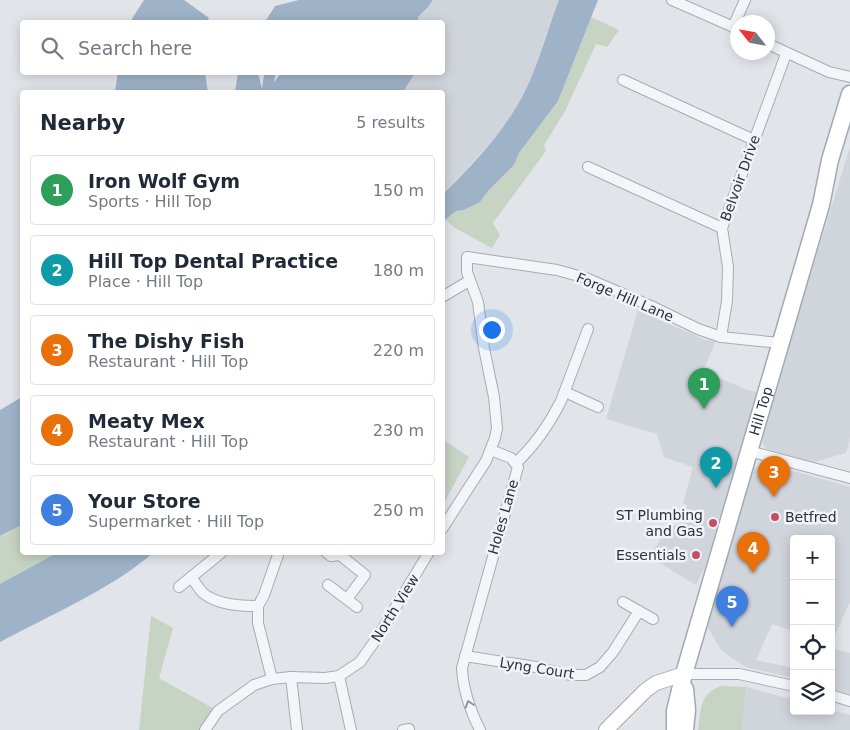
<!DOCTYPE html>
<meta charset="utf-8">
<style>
:root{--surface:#fff;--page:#f2f2f3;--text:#1f2937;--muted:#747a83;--line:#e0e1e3;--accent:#ea580c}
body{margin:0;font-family:"DejaVu Sans",sans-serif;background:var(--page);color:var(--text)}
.controls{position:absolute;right:15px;bottom:15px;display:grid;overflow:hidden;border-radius:5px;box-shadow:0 2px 12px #0003}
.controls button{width:45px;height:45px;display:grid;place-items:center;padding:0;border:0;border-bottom:1px solid var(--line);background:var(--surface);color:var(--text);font:25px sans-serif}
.compass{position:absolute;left:730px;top:15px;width:45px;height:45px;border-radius:50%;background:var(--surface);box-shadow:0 2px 12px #0003;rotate:301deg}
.you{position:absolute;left:491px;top:329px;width:18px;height:18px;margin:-12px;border:4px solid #fff;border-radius:50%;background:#1a73e8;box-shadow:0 0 0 8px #1a73e833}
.badge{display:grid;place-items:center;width:32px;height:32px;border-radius:50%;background:var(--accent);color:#fff;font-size:16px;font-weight:700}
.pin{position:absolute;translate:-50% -41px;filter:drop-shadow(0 1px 2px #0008)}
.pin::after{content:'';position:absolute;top:26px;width:18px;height:15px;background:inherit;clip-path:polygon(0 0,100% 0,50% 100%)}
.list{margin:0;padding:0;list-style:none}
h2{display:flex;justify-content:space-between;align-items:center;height:65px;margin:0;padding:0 20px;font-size:21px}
h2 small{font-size:16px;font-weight:400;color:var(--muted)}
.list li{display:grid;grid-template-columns:32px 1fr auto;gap:15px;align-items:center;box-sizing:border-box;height:70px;margin:0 10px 10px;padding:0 10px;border:1px solid var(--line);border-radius:5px}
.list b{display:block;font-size:19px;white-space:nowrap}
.list p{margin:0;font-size:16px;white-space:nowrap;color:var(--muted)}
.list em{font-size:16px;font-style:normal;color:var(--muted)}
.icon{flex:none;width:28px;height:28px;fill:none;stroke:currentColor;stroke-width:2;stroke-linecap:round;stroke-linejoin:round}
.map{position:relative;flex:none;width:850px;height:730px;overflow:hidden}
.search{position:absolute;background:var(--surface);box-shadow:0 2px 12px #0003;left:20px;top:20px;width:425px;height:55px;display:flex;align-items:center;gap:12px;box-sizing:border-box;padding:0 18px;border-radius:5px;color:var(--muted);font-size:19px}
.panel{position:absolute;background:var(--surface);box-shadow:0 2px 12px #0003;left:20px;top:90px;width:425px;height:465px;border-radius:5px}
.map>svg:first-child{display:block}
.built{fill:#d0d4db}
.green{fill:#c7d3c3}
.water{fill:#9eb2c8}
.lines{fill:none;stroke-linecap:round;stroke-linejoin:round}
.canal{stroke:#9eb2c8;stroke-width:11}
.street-casing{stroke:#a6acb3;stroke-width:12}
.secondary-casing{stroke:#a6acb3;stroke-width:16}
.primary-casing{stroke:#a1a9b5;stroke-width:19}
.street{stroke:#f4f5f8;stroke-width:10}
.secondary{stroke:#fff;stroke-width:14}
.primary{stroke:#fff;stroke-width:16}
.oneway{stroke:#8f949c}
.poi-dot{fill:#c94c5f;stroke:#f1f3f7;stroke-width:2}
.labels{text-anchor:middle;stroke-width:5;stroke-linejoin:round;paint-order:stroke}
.street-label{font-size:14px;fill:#2a3240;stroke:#f1f3f7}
.poi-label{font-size:14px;fill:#2a3240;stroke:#f1f3f7;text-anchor:end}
</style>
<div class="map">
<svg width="850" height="730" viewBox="0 0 850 730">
<rect width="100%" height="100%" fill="#e1e5e9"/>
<g class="built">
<polygon points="433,0 559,0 533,74 512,116 486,148 443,194 442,92 403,92 415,73 442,72 442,22 418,22 418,17 428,7"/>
<polygon points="850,147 850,438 846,453 811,463 767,449 764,446 761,437 789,337 811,273"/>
<polygon points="638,310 705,340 716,341 703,371 745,389 757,392 705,567 696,585 650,557 665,531 682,522 687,505 683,503 693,467 664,457 657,434 606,419"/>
<polygon points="762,465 776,466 850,487 850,602 831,644 831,539 794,539 794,631 772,624 756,660 794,668 794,678 748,668 730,657 720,648 706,625 750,478 754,469"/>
<polygon points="831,648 850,653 850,694 831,688"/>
<polygon points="746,687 794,700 794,711 831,710 850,715 850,730 742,730"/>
</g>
<g class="green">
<polygon points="591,17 619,30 607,47 596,44 564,113 544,145 546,151 493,223 500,235 492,248 455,228 445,219 456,211 464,210 480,202 488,191 514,165 519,153 558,101"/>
<polygon points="442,439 469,457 445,501 442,500"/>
<polygon points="22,525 22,552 61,553 0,585 0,537"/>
<polygon points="151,616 173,628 159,678 218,711 205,730 139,730"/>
<path d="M721,686L746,687L742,730H698C701,710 699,694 721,686Z"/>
</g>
<g class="water">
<polygon points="144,0 184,0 209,18 207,22 130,22"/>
<polygon points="299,0 433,0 428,7 418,17 418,22 265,22 275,6"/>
<path d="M559,0H598L558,101L519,153L514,165L488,191L480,202L464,210L456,211L443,221V194C473,165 505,131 524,93C539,64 547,31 559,0Z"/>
<polygon points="118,72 205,73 208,92 115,92"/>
<polygon points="238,73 258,73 262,89 267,92 281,73 415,73 403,92 235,92"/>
<polygon points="22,397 22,525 0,536 0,410"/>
<path d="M57,553H153C110,590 50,615 0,642V584Z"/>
</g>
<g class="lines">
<polyline class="canal" points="267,92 270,72"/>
<defs>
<g id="street">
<polyline points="672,0 738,29"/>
<polyline points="733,27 745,0"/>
<polyline points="768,44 829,72 850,77"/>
<polyline points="623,80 754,140"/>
<polyline points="588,167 722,228"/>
<polyline points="442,297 469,281"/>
<polyline points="721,337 727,301 728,267 722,228 786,54"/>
<polyline points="565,392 598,407"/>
<polyline points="749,451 850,478"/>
<path d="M516,463C534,446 550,423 561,401L588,329"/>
<polyline points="442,529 486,461 495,438 497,428 494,397 484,348 478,302 467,272 467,257 557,270 586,278 651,306 698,329 721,337 780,343"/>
<polyline points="326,552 331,556 340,555 365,575 347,599"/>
<path d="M191,577C195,582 199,589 203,593C217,605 241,606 258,606"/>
<polyline points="328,585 357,607"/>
<polyline points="179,587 222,552"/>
<polyline points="623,602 653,619"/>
<polyline points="465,656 536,667 570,675 586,675 600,667 613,652 639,611"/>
<polyline points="684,674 739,674 794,686"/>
<polyline points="339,676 351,730"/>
<polyline points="291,677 297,730"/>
<polyline points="272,679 258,623 258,606 264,595 279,552"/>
<polyline points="831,695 850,701"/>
<polyline points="205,730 218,711 254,685 272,679 291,677 325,678 339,676 360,662 377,638 429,552"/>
<polyline points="403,730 409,729"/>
<path d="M480,730C470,710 463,690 462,668L518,467L511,458L491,450"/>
</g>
<polyline id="secondary" points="606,730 646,690 656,683 684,674"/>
<g id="primary">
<polyline points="685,689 687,710 685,730"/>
<path id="s1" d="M675,730V711L684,674L821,205L830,160L850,94"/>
</g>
</defs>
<use href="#street" class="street-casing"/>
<use href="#secondary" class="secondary-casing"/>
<use href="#primary" class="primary-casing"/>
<use href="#street" class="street"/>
<use href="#secondary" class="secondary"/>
<use href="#primary" class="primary"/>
</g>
<defs><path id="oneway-chevron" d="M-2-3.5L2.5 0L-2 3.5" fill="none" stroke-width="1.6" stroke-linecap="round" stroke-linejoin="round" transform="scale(1.25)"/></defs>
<use class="oneway" href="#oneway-chevron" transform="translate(469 704) rotate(-108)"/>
<g class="poi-dot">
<circle cx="775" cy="517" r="5"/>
<circle cx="713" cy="523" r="5"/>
<circle cx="696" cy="555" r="5"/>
</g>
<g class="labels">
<g class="street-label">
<text transform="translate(740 178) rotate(-70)" y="5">Belvoir Drive</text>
<text transform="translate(625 297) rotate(23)" y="5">Forge Hill Lane</text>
<text dy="5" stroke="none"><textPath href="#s1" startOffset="331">Hill Top</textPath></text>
<text transform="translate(503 517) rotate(-74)" y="5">Holes Lane</text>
<text transform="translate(395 608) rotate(-58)" y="5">North View</text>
<text transform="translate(537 668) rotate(9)" y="5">Lyng Court</text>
</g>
<g class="poi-label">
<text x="703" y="520">ST Plumbing<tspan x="703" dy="16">and Gas</tspan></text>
<text x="785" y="522" text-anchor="start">Betfred</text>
<text x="686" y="560">Essentials</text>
</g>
</g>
</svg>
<div class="controls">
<button>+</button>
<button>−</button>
<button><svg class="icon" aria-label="locate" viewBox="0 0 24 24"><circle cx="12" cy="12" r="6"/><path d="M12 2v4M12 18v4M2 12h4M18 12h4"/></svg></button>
<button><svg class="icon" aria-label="layers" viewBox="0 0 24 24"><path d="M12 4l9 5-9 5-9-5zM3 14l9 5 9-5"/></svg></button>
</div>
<svg class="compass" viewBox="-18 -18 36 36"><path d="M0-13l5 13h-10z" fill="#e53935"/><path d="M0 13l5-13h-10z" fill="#747a83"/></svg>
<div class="you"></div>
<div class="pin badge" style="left:704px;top:409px;background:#2e9e5b">1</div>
<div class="pin badge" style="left:716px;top:488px;background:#0f9aa8">2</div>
<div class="pin badge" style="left:774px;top:497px;background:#e8710a">3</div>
<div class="pin badge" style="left:753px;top:573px;background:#e8710a">4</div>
<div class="pin badge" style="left:732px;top:627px;background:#3f7fe0">5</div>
<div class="search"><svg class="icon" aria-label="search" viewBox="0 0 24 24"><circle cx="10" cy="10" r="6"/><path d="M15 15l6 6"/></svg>Search here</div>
<section class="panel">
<h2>Nearby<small>5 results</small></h2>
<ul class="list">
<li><span class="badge" style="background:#2e9e5b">1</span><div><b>Iron Wolf Gym</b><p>Sports · Hill Top</p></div><em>150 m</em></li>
<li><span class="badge" style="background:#0f9aa8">2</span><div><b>Hill Top Dental Practice</b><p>Place · Hill Top</p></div><em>180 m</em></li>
<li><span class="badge" style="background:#e8710a">3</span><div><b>The Dishy Fish</b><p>Restaurant · Hill Top</p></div><em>220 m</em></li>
<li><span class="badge" style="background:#e8710a">4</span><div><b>Meaty Mex</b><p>Restaurant · Hill Top</p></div><em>230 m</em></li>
<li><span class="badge" style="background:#3f7fe0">5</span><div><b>Your Store</b><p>Supermarket · Hill Top</p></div><em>250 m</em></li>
</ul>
</section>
</div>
